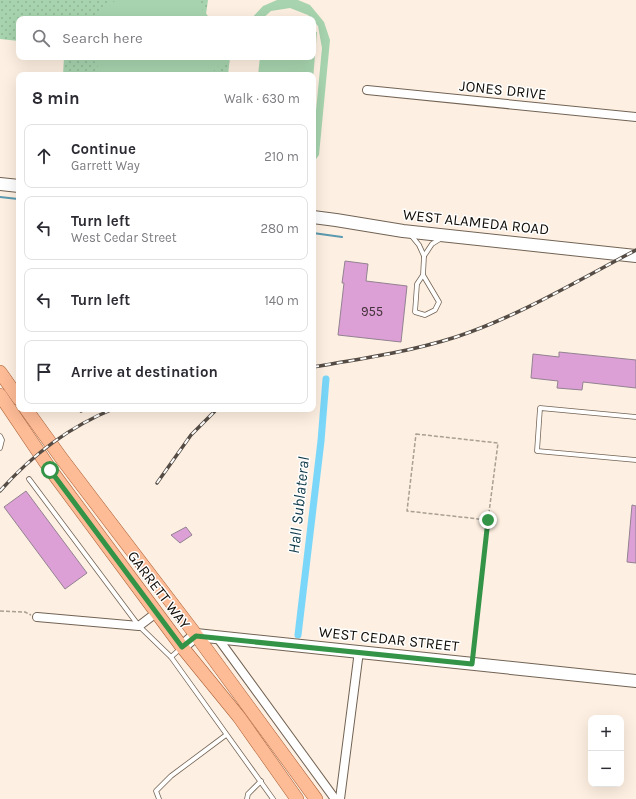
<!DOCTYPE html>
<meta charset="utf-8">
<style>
:root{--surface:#fff;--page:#f7f7f7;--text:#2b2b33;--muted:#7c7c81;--line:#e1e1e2}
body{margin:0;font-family:Karla,sans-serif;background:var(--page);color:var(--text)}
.controls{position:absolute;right:12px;bottom:12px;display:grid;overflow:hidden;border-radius:8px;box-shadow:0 4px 16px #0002}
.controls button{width:36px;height:36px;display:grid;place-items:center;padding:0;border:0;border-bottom:1px solid var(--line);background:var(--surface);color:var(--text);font:20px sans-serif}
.stop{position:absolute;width:12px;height:12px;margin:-9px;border:3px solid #339448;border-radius:50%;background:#fff}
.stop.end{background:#339448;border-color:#fff;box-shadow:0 1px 4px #0008}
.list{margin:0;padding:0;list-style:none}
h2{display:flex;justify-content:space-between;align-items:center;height:52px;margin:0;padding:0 16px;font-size:17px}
h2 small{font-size:13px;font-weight:400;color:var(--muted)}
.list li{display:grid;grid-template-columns:26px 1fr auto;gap:12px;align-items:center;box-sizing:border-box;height:64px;margin:0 8px 8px;padding:0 8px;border:1px solid var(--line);border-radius:8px}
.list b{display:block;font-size:15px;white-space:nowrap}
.list p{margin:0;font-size:13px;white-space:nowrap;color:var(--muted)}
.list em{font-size:13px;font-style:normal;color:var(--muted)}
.icon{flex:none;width:22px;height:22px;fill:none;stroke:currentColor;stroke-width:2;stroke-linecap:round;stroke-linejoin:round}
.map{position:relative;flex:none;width:636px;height:799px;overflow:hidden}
.search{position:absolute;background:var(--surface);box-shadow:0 4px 16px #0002;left:16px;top:16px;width:300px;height:44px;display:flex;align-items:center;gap:10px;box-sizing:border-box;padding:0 14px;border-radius:8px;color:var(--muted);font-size:15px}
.panel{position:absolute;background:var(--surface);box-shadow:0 4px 16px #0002;left:16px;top:72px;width:300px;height:340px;border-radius:8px}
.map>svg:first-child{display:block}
.grass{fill:url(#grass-dots)}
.pitch{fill:#a7d4ae}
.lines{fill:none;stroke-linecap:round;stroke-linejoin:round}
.stream{stroke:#5b9ab0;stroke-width:2}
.canal{stroke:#7ad7f9;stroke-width:7}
.building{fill:#dca0d6;stroke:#938291}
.lane-casing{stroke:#726354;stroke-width:5.5}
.street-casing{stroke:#726354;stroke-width:10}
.secondary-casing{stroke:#726354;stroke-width:14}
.primary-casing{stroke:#aa6036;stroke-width:14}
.path{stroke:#a99f93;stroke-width:1.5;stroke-dasharray:4 2;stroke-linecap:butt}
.lane{stroke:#fff;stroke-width:4}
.street{stroke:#fff;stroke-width:8}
.secondary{stroke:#fff;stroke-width:12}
.primary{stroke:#fdbb96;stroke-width:13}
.rail-casing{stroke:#554d45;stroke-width:3.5}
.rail{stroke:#fff;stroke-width:2;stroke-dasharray:6;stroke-linecap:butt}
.route{stroke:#339448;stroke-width:5}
.labels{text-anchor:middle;stroke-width:3;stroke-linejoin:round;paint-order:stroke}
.number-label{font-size:13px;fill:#44323b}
.street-label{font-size:15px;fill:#120d07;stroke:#fff}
.water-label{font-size:16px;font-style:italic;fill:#0e3948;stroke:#fff}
</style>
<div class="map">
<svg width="636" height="799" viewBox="0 0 636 799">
<defs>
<pattern id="grass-dots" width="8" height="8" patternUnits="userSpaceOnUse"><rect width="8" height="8" fill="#a7d4ae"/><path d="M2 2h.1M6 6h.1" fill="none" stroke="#8fb594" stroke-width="1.8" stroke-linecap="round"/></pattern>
</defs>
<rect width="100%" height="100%" fill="#fdefe1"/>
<g class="grass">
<polygon points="0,0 208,0 206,14 211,19 19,19 19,41 0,39"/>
<polygon points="64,57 230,57 228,75 63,75"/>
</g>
<g class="pitch">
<polygon points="116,0 195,0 210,19 93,19"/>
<polygon points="277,0 298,0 310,5 324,22 330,40 319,155 313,163 313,142 322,48 318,26 308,15 290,8 271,11 262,19 251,19 263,6"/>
<polygon points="313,32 317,32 313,79 313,75 258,75 260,57 313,57"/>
<polygon points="91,57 226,57 226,60 209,75 104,75"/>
</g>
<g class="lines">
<g class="stream">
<polyline points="0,197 18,199"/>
<polyline points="313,233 342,237"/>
</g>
<polyline class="canal" points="298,635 321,441 326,379"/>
</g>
<g class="building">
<polygon points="345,261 368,264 366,281 407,286 401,342 338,335 344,283 342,283"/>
<polygon points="559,352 636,360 636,388 583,382 582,390 557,388 558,381 531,378 533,354 559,357"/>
<polygon points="26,491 87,573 65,589 4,507"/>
<polygon points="632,505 636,506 636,563 627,562"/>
<polygon points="186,527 192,535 180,543 171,535"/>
</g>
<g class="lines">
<defs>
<g id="lane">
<polyline points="410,234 419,245 424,256 423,275 417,284 415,312 425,315 435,310 439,302 423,275"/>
<polyline points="424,256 432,244 440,239"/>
<polyline points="636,417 540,408 537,451 636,460"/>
<polyline points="0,436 2,440 0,448"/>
<polyline points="29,479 139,626 171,657 273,799"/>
<polyline points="171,657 180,649"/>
<polyline points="159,799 156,791 171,776 226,735"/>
<polyline points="247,799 248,794 261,781"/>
</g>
<g id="street">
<polyline points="367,90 636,117"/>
<polyline points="37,617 139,626 156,613"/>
<polyline points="217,637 335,799"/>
<polyline points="340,799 359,651"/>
</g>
<g id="secondary">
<polyline points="0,184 19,186"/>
<polyline points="313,217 336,220 403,231 636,256"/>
<polyline points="182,647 196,635 636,681"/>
</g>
<g id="primary">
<polyline points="0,372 19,399"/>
<polyline points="0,395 50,469 182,647 239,717 297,799"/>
<polyline points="26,409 62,459 196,635 316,799"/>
</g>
</defs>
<use href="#lane" class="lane-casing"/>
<use href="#street" class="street-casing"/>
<use href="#secondary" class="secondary-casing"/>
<use href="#primary" class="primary-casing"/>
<g class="path">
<polygon points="416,434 498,443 488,520 407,511"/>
<polyline points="0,611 25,612 31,615"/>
<polyline points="474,654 488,521"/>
</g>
<use href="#lane" class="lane"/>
<use href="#street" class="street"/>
<use href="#secondary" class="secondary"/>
<use href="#primary" class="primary"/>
<defs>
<g id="rail">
<path d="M313,367C361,359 409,352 456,337C519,316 577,281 636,250"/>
<polyline points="81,411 85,409"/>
<polyline points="157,483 191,435 217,409"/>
<path d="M0,491C32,455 69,427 113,409"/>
</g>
</defs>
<use href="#rail" class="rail-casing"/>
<use href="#rail" class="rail"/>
</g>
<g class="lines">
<polyline class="route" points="50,470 182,647 196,636 472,664 488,520"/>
</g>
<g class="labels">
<g class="number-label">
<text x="372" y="316">955</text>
</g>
<g class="street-label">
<text transform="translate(503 90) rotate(6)" y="5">JONES DRIVE</text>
<text transform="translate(476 222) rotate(6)" y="5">WEST ALAMEDA ROAD</text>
<text transform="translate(159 590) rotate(53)" y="5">GARRETT WAY</text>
<text transform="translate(389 639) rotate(6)" y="5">WEST CEDAR STREET</text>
</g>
<g class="water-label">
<text transform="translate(298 505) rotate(-84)" y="6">Hall Sublateral</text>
</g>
</g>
</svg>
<div class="controls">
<button>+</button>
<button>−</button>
</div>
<div class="stop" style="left:50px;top:470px"></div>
<div class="stop end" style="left:488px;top:520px"></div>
<div class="search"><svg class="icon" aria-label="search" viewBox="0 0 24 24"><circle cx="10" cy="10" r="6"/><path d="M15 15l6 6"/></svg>Search here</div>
<section class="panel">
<h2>8 min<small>Walk · 630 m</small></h2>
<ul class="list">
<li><svg class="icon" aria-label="ahead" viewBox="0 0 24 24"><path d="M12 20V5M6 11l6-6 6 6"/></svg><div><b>Continue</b><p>Garrett Way</p></div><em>210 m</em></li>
<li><svg class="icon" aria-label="left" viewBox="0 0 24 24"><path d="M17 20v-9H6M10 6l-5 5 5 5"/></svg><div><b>Turn left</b><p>West Cedar Street</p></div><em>280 m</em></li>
<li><svg class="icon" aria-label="left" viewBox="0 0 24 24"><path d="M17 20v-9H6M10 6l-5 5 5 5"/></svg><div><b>Turn left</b></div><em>140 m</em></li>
<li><svg class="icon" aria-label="arrive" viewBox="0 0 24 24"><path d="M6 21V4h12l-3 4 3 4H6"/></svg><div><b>Arrive at destination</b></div></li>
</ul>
</section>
</div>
